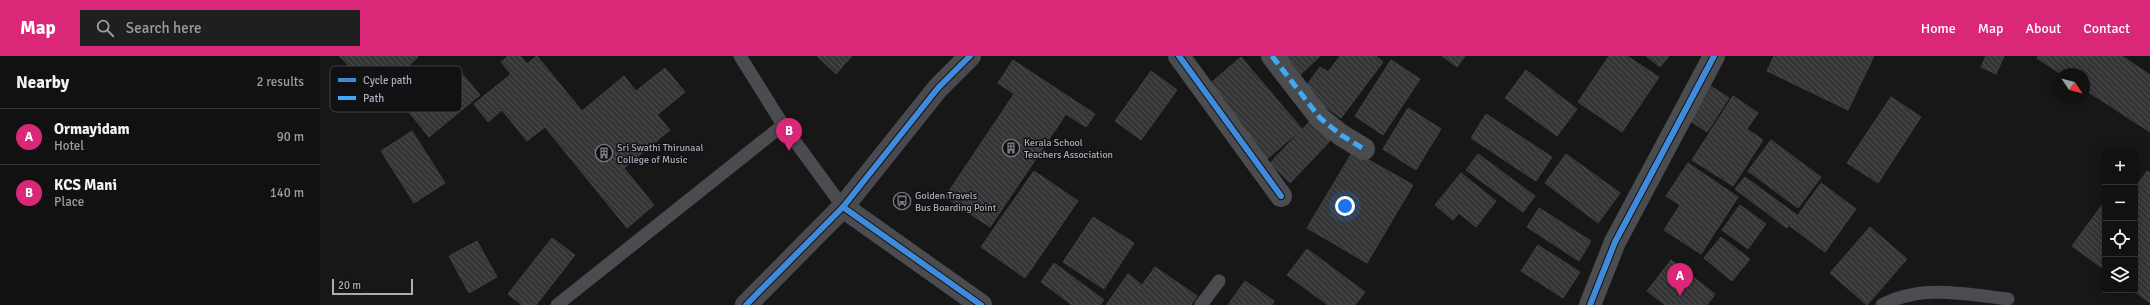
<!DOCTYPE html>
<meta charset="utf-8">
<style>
:root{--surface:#111;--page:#1e1f1f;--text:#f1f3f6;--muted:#9c9d9f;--line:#303131;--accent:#db2777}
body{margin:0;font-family:Signika,sans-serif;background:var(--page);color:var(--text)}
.controls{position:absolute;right:12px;bottom:12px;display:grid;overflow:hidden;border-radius:0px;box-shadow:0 2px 10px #0003}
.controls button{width:36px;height:36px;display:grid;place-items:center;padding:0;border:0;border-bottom:1px solid var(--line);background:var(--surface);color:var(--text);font:20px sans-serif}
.compass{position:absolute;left:1734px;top:12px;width:36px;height:36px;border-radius:50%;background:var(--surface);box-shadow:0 2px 10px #0003;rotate:125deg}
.scale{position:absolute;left:12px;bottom:10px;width:81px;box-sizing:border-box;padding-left:4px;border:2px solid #a8adb8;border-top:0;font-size:11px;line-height:14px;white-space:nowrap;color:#a8adb8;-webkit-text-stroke:3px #111113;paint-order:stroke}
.you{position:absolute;left:1025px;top:150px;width:14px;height:14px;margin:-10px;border:3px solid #fff;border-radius:50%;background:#1a73e8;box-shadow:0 0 0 6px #1a73e833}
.badge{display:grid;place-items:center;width:26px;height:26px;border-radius:50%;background:var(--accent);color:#fff;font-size:13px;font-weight:700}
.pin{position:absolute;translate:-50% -33px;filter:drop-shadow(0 1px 2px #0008)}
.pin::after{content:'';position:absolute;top:21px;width:14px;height:12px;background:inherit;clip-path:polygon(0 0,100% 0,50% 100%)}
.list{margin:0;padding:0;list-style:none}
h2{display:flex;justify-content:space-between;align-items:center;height:52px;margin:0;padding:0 16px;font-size:17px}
h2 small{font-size:13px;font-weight:400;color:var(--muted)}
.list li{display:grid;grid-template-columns:26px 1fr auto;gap:12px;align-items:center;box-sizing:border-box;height:56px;padding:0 16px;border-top:1px solid var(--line)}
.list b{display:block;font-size:15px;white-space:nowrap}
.list p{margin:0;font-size:13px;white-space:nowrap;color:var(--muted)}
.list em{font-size:13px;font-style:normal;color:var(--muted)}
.icon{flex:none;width:22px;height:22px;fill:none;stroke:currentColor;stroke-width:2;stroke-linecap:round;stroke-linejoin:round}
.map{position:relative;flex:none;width:1830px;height:249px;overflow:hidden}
header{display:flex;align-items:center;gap:24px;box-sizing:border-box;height:56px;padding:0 20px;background:var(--accent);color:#fff}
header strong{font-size:19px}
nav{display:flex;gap:22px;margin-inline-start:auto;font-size:14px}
.search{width:280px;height:36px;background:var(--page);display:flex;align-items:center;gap:10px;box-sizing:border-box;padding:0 14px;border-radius:0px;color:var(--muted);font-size:15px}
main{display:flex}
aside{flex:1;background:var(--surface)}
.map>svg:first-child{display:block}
.building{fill:url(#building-back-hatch);stroke:#3f4043}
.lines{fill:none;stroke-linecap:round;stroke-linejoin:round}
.lane{stroke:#4b4c50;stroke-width:13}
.street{stroke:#4b4c50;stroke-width:22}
.secondary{stroke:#4a4a4e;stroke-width:22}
.quiet{stroke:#3fa9f5;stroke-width:5;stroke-dasharray:10 5;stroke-linecap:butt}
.cycleway-casing{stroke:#111113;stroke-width:8}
.cycleway{stroke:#408adc;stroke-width:6}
.labels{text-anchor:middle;stroke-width:3;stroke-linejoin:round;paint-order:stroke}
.poi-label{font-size:10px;fill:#a8adb8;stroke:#111113;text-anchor:start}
.key{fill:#111113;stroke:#3e4045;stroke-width:1}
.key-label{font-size:11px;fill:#a8adb8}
</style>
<header>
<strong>Map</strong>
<div class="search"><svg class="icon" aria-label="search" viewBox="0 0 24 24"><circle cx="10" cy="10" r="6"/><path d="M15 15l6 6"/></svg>Search here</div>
<nav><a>Home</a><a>Map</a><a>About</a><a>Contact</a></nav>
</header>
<main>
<aside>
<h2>Nearby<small>2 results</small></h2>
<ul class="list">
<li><span class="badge">A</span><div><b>Ormayidam</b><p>Hotel</p></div><em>90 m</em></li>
<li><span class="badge">B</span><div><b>KCS Mani</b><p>Place</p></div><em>140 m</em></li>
</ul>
</aside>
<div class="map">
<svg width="1830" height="249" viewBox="0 0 1830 249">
<defs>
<pattern id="building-back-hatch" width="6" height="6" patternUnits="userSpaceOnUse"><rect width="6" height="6" fill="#353536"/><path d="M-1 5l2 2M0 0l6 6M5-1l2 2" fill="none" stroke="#4f5051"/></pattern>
</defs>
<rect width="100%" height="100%" fill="#171717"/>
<g class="building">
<polygon points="19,0 97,0 98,1 45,54 19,27 33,14"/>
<polygon points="188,0 200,0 207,8 217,0 262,55 304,20 316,35 345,12 365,36 337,59 350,74 304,112 334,149 307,172 225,71 207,85 182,54 168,66 154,48 191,18 181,6"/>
<polygon points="497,0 532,0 516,18"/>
<polygon points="960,0 1000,0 979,20"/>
<polygon points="1020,0 1056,0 1063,6 1021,62 983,34 1000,11 1008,16"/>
<polygon points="1122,0 1145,0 1137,11"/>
<polygon points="1289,0 1307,0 1339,21 1302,76 1258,46"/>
<polygon points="1326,0 1349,0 1340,11"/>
<polygon points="1454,0 1554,0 1528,54 1447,15"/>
<polygon points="1666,0 1684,0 1676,18 1661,11"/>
<polygon points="1718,0 1802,0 1830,19 1830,76 1764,33 1764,18 1741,18 1717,2"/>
<polygon points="921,1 982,73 947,103 886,31"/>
<polygon points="693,4 775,58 766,71 746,58 670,171 625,141 694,38 678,27"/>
<polygon points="1071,4 1100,23 1063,79 1035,60"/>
<polygon points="138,13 160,39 109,81 88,55"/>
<polygon points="1206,14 1257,53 1237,80 1185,42"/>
<polygon points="831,15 857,34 821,84 795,65"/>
<polygon points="1386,27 1409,42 1387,76 1364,61"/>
<polygon points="1413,40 1438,57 1427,73 1443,84 1413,130 1372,104"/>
<polygon points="1571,41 1601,61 1558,127 1527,107"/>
<polygon points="1088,52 1121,73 1096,114 1063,93"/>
<polygon points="1166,58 1232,101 1216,125 1151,82"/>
<polygon points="990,65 1010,85 970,127 950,107"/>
<polygon points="92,75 125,127 94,147 61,95"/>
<polygon points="1451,84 1501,121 1478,152 1428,115"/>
<polygon points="1033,95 1093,129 1047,207 987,172"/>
<polygon points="1158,98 1215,140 1203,156 1146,114"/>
<polygon points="1246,98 1300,137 1278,167 1225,127"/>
<polygon points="1368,107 1418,141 1381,198 1344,174 1360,149 1346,140"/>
<polygon points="714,115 758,145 705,222 661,191"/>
<polygon points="1827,115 1830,117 1830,247 1813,234 1815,234 1815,132"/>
<polygon points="1141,117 1176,145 1156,171 1139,157 1133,164 1115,149"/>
<polygon points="1425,121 1477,159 1467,172 1415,133"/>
<polygon points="1501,127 1536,153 1505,196 1470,170"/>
<polygon points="1785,145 1785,214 1752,190"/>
<polygon points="1420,149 1446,168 1428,193 1402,174"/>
<polygon points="1219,152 1271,185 1259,205 1207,171"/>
<polygon points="773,161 814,187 784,233 743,206"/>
<polygon points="1550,171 1587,203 1547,249 1510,217"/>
<polygon points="1401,181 1430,203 1412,225 1384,202"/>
<polygon points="232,182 255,199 216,249 202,249 188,238"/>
<polygon points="157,185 177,221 149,237 129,200"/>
<polygon points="1218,189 1260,216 1243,242 1201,215"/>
<polygon points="987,193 1045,236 1035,249 1008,249 967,219"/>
<polygon points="1351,204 1395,238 1387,249 1345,249 1327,235"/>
<polygon points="734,207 784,244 780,249 752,249 721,226"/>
<polygon points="835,211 877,240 871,249 786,249 808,218 822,229"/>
<polygon points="925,225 954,245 952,249 908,249"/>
</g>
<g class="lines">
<g class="lane">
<polyline points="420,0 463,69 523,151"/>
<polyline points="237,249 463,69"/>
<polyline points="881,249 899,225"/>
<path d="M1562,249C1601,228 1646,238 1688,243"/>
</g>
<g class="street">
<polyline points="859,0 961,140"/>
<polyline points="952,0 1000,62 1021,79 1044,93"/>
<polyline points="523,151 661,249"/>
<polyline points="1270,249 1295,186 1394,0"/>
</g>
<polyline class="secondary" points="426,249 523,151 618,32 650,0"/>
<polyline class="quiet" points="952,0 1000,62 1021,79 1044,93"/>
<defs>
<g id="cycleway">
<polyline points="859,0 961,140"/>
<polyline points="523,151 661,249"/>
<polyline points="426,249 523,151 618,32 650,0"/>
<polyline points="1270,249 1295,186 1394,0"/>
</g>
</defs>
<use href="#cycleway" class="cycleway-casing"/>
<use href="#cycleway" class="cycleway"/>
</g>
<defs>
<symbol id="building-ring" viewBox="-11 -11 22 22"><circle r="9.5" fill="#111113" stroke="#757880" stroke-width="1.5"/><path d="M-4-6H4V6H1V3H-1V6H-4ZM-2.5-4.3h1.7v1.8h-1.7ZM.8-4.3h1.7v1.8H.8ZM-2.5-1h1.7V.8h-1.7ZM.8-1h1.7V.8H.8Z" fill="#757880"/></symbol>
<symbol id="bus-ring" viewBox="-11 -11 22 22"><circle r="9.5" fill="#111113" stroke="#757880" stroke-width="1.5"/><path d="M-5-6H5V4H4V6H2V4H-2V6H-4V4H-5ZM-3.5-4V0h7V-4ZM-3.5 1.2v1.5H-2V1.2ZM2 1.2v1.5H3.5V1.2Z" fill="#757880"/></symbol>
</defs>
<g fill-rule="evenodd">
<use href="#building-ring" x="681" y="82" width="20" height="20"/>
<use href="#building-ring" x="274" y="87" width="20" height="20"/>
<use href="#bus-ring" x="572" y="135" width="20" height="20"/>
</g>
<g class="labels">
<g class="poi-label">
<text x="704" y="90">Kerala School<tspan x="704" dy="12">Teachers Association</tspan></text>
<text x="297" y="95">Sri Swathi Thirunaal<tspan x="297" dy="12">College of Music</tspan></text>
<text x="595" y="143">Golden Travels<tspan x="595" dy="12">Bus Boarding Point</tspan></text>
</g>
</g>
<rect x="10" y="10" width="132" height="46" rx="6" class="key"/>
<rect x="18" y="22" width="18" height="4" fill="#408adc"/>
<rect x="18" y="40" width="18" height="4" fill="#3fa9f5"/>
<g class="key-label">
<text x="43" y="28">Cycle path</text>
<text x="43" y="46">Path</text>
</g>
</svg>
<div class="controls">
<button>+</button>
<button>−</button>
<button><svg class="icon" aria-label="locate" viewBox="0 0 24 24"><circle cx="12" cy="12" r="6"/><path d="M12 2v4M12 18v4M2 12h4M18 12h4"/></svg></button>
<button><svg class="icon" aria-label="layers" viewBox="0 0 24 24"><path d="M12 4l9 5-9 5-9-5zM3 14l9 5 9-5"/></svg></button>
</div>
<svg class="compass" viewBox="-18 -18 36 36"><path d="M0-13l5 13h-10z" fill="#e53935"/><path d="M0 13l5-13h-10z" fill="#9c9d9f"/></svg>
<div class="scale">20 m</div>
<div class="you"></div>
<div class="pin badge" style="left:1360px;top:240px">A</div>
<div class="pin badge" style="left:469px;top:95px">B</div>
</div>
</main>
